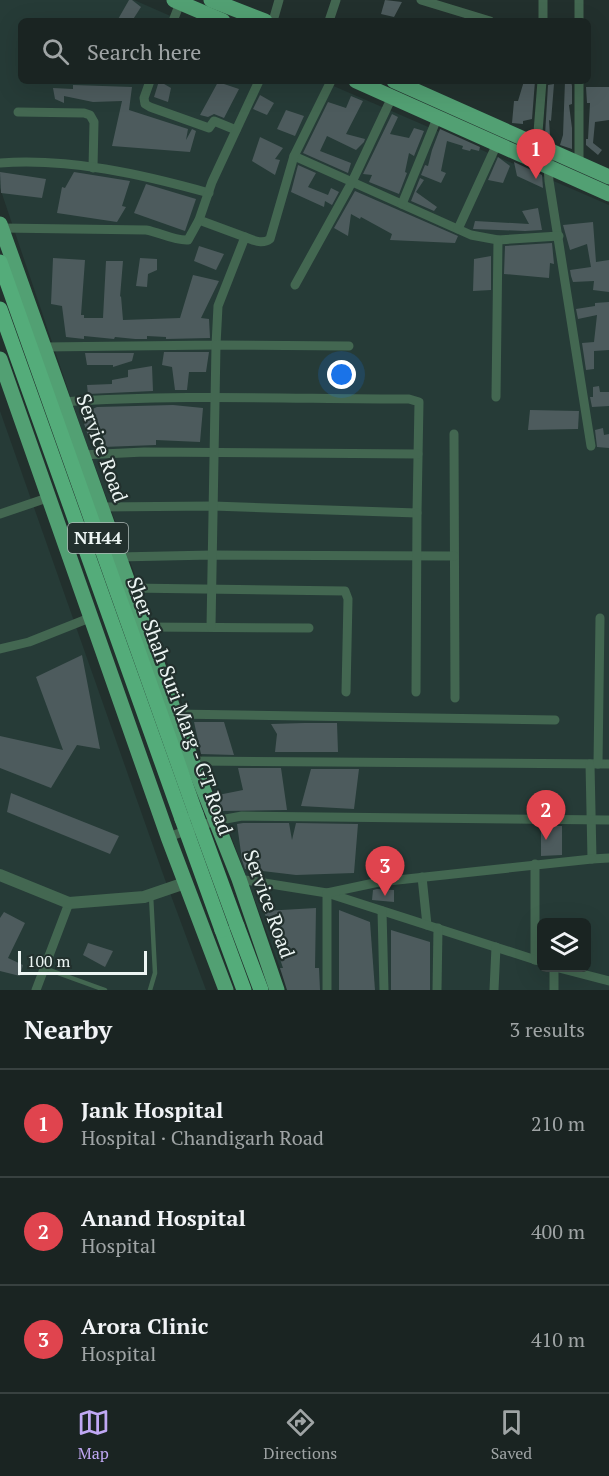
<!DOCTYPE html>
<meta charset="utf-8">
<style>
:root{--surface:#1a2422;--page:#232c2a;--text:#f1f3f6;--muted:#9fa4a5;--line:#384140;--accent:#c0a8f4}
body{margin:0;font-family:"PT Serif",serif;background:var(--page);color:var(--text)}
.controls{position:absolute;right:18px;bottom:18px;display:grid;overflow:hidden;border-radius:9px;box-shadow:0 6px 24px #0002}
.controls button{width:54px;height:54px;display:grid;place-items:center;padding:0;border:0;border-bottom:2px solid var(--line);background:var(--surface);color:var(--text);font:30px sans-serif}
.scale{position:absolute;left:18px;bottom:15px;width:129px;box-sizing:border-box;padding-left:6px;border:3px solid #ecf5f3;border-top:0;font-size:16px;line-height:21px;white-space:nowrap;color:#ecf5f3;-webkit-text-stroke:4px #22302d;paint-order:stroke}
.you{position:absolute;left:342px;top:375px;width:21px;height:21px;margin:-15px;border:4px solid #fff;border-radius:50%;background:#1a73e8;box-shadow:0 0 0 9px #1a73e833}
.badge{display:grid;place-items:center;width:39px;height:39px;border-radius:50%;background:var(--accent);color:#fff;font-size:20px;font-weight:700}
.pin{position:absolute;translate:-50% -50px;filter:drop-shadow(0 2px 3px #0008)}
.pin::after{content:'';position:absolute;top:32px;width:21px;height:18px;background:inherit;clip-path:polygon(0 0,100% 0,50% 100%)}
.list{margin:0;padding:0;list-style:none}
h2{display:flex;justify-content:space-between;align-items:center;height:78px;margin:0;padding:0 24px;font-size:26px}
h2 small{font-size:20px;font-weight:400;color:var(--muted)}
.list li{display:grid;grid-template-columns:39px 1fr auto;gap:18px;align-items:center;box-sizing:border-box;height:108px;padding:0 24px;border-top:2px solid var(--line)}
.list b{display:block;font-size:22px;white-space:nowrap}
.list p{margin:0;font-size:20px;white-space:nowrap;color:var(--muted)}
.list em{font-size:20px;font-style:normal;color:var(--muted)}
.icon{flex:none;width:33px;height:33px;fill:none;stroke:currentColor;stroke-width:2;stroke-linecap:round;stroke-linejoin:round}
.map{position:relative;flex:none;width:609px;height:990px;overflow:hidden}
.search{position:absolute;background:var(--surface);box-shadow:0 6px 24px #0002;left:18px;right:18px;top:18px;height:66px;display:flex;align-items:center;gap:15px;box-sizing:border-box;padding:0 21px;border-radius:9px;color:var(--muted);font-size:22px}
.sheet{height:402px;background:var(--surface)}
nav{display:flex;justify-content:space-around;align-items:center;box-sizing:border-box;height:84px;border-top:2px solid var(--line);background:var(--surface);font-size:16px;color:var(--muted)}
nav a{display:grid;justify-items:center;gap:3px}
nav .on{color:var(--accent)}
.map>svg:first-child{display:block}
.built{fill:#263b37;fill-rule:evenodd}
.building{fill:#4d5b5d}
.lines{fill:none;stroke-linecap:round;stroke-linejoin:round}
.service{stroke:#436751;stroke-width:4.5}
.minor{stroke:#436751;stroke-width:9}
.tertiary{stroke:#436751;stroke-width:12}
.primary{stroke:#52a073;stroke-width:15}
.trunk{stroke:#54ac7a;stroke-width:15}
.trunk-bridge{stroke:#54ac7a;stroke-width:15}
.labels{text-anchor:middle;stroke-width:4.5;stroke-linejoin:round;paint-order:stroke}
.shield{fill:#22302d;stroke:#afbab8;stroke-width:1.5}
.shield-label{font-size:18px;font-weight:bold;fill:#ecf5f3}
.street-label{font-size:20px;fill:#ecf5f3;stroke:#22302d}
</style>
<div class="map">
<svg width="609" height="990" viewBox="0 0 609 990">
<rect width="100%" height="100%" fill="#22302d"/>
<g class="built">
<path d="M0,0H134L182,21H21V81H322L609,205V990H288L83,434L0,188ZM542,922H586V968H542Z"/>
<polygon points="0,411 163,874 206,990 0,990"/>
</g>
<g class="building">
<polygon points="129,0 132,0 141,7 132,21 117,21"/>
<polygon points="385,0 402,2 394,17 381,14"/>
<polygon points="159,81 171,88 168,102 154,97"/>
<polygon points="524,81 535,81 532,119 523,121 523,124 512,123 514,101 518,101"/>
<polygon points="565,81 571,81 572,86 572,104 569,105 572,128 572,149 560,145 563,135"/>
<polygon points="218,82 239,89 224,118 214,114 208,117 200,115"/>
<polygon points="554,84 551,121 549,120 550,136 545,135 548,85"/>
<polygon points="73,85 132,87 129,110 188,129 186,140 192,129 196,131 190,152 112,146 122,101 93,102 64,96 64,103 55,99 53,88 73,89"/>
<polygon points="586,87 609,87 609,120 595,122 593,143 602,150 598,155 586,145 586,139 588,139 590,103 587,103"/>
<polygon points="260,95 274,103 267,115 253,109"/>
<polygon points="351,96 363,101 346,134 365,139 364,142 356,150 327,136 320,151 351,163 348,173 303,153 328,102 346,108"/>
<polygon points="286,110 304,116 295,136 277,129"/>
<polygon points="392,114 398,117 390,134 409,138 414,128 424,131 414,156 409,153 405,172 407,173 399,194 369,182 372,175 363,174"/>
<polygon points="440,129 480,147 479,151 471,149 470,151 462,149 463,146 447,141 441,171 446,173 441,183 421,175 425,165 428,166 432,150"/>
<polygon points="260,137 283,148 275,159 280,160 275,175 252,161"/>
<polygon points="498,157 510,166 503,183 488,180"/>
<polygon points="514,162 542,175 543,188 517,176"/>
<polygon points="298,165 316,173 308,187 328,195 331,188 339,192 332,205 325,201 324,207 291,192"/>
<polygon points="0,172 46,179 42,198 1,193"/>
<polygon points="74,172 130,181 122,206 126,207 117,222 57,213 62,187 65,188"/>
<polygon points="420,178 424,180 416,192 437,207 434,211 411,201"/>
<polygon points="146,184 196,199 185,231 134,213"/>
<polygon points="355,191 458,236 455,243 390,240 392,234 361,217 360,219 351,214 348,236 334,228"/>
<polygon points="538,208 542,230 525,231 473,229 475,221 529,224 522,211"/>
<polygon points="593,222 596,262 609,260 609,292 593,290 594,281 573,282 571,276 570,270 591,267 587,244 570,250 563,225"/>
<polygon points="552,243 554,264 550,263 549,278 504,274 505,246"/>
<polygon points="199,246 224,254 216,270 194,261"/>
<polygon points="491,256 491,290 473,291 474,259"/>
<polygon points="53,258 85,260 81,315 84,315 84,318 103,318 106,261 123,261 120,297 121,296 123,320 180,318 193,275 219,281 201,318 209,319 210,338 166,339 166,337 147,336 147,339 135,339 115,337 114,339 84,336 84,339 66,337 62,306 51,304"/>
<polygon points="140,258 157,259 157,270 148,274 147,287 136,286"/>
<polygon points="609,302 609,350 594,351 594,369 586,370 582,343 594,342 597,315 578,319 576,309 595,306 595,303"/>
<polygon points="164,352 209,352 206,372 189,372 187,390 175,390 172,367 162,365"/>
<polygon points="85,353 134,353 132,361 113,367 113,365 87,365"/>
<polygon points="152,366 153,391 88,394 87,385 112,384 112,380 128,377 128,370"/>
<polygon points="599,386 600,392 609,392 609,406 592,407 590,397 593,397 593,387"/>
<polygon points="173,405 203,408 200,442 156,440 156,445 103,447 103,434 88,436 81,414 97,407"/>
<polygon points="530,410 579,411 578,429 528,430"/>
<polygon points="603,428 604,435 609,434 609,448 597,447 595,430"/>
<polygon points="82,655 100,749 77,745 51,788 0,768 0,736 63,750 36,677"/>
<polygon points="194,722 224,722 234,755 201,754"/>
<polygon points="304,723 337,723 338,752 275,752 277,734 271,724"/>
<polygon points="238,768 281,768 287,810 222,811 218,795 243,790"/>
<polygon points="311,769 359,769 354,809 301,806"/>
<polygon points="11,793 119,836 110,854 7,812"/>
<polygon points="243,823 289,823 292,840 296,823 358,824 354,873 296,875 245,869 242,860 237,824"/>
<polygon points="541,826 562,826 562,855 541,856"/>
<polygon points="377,889 394,890 394,902 372,900 373,890"/>
<polygon points="316,908 315,968 319,968 320,990 287,990 280,968 283,968 264,911"/>
<polygon points="339,910 370,922 375,990 339,990"/>
<polygon points="4,912 25,923 8,958 23,965 20,976 0,971 0,918"/>
<polygon points="391,930 430,942 430,990 391,990"/>
<polygon points="88,943 113,951 105,967 83,955"/>
</g>
<g class="lines">
<g class="service">
<polyline points="44,968 105,990"/>
<polyline points="150,990 155,973 151,895"/>
</g>
<g class="minor">
<polyline points="421,0 490,21"/>
<polyline points="173,21 180,3"/>
<polyline points="273,21 279,0"/>
<polyline points="329,21 336,0"/>
<polyline points="543,21 543,0"/>
<polyline points="579,21 579,0"/>
<polyline points="150,81 144,98 145,104 150,107 209,128 214,121 236,130"/>
<polyline points="18,112 84,113 90,115 94,122 93,168"/>
<polyline points="537,145 542,81"/>
<polyline points="551,152 548,166 549,181 591,446"/>
<polyline points="294,156 471,235 498,240 559,236"/>
<path d="M0,163C70,158 141,174 209,193"/>
<polyline points="579,164 579,81"/>
<polyline points="402,204 438,116"/>
<polyline points="199,220 245,237"/>
<path d="M1,228L146,230C159,232 174,241 188,240L199,220L212,182L259,81"/>
<polyline points="458,229 497,144"/>
<polyline points="295,285 352,182 392,97"/>
<path d="M43,347L216,345L218,306L245,237C253,240 262,245 270,239L294,156L331,81"/>
<polyline points="496,397 498,240"/>
<path d="M63,402C178,394 294,399 409,399L419,402L417,513L213,506L101,507"/>
<polyline points="454,434 455,698"/>
<polyline points="82,455 144,452 418,454"/>
<polyline points="0,514 50,497"/>
<polyline points="118,557 212,555 454,556"/>
<polyline points="130,588 345,591 348,599 346,692"/>
<polyline points="144,627 309,628"/>
<polyline points="211,627 216,345 349,346"/>
<polyline points="0,649 29,642 92,617"/>
<polyline points="416,692 417,513"/>
<polyline points="175,714 555,720"/>
<polyline points="192,761 609,764"/>
<polyline points="590,764 592,859 609,858"/>
<polyline points="598,764 600,618"/>
<polyline points="168,837 215,821 242,816 609,820"/>
<polyline points="535,864 535,960"/>
<polyline points="422,877 427,925"/>
<polyline points="239,879 327,893 542,962"/>
<polyline points="382,911 384,990"/>
<polyline points="554,968 554,990"/>
<polyline points="559,968 609,981"/>
<polyline points="36,990 69,903"/>
<polyline points="327,990 327,893 379,882 592,859"/>
<polyline points="437,990 438,928"/>
<polyline points="494,990 496,947"/>
</g>
<polyline class="tertiary" points="0,875 69,903 144,897 185,883"/>
<g class="primary">
<polyline points="174,0 223,21"/>
<polyline points="211,0 265,21"/>
<polyline points="356,81 609,194"/>
<polyline points="394,81 609,177"/>
<polyline points="0,224 192,761 239,879 277,990"/>
<polyline points="0,359 168,837 226,990"/>
</g>
<g class="trunk">
<polyline points="0,262 196,814"/>
<polyline points="0,309 182,819"/>
<polyline points="237,926 261,990"/>
<polyline points="222,930 244,990"/>
</g>
<g class="trunk-bridge">
<polyline points="196,814 237,926"/>
<polyline points="182,819 222,930"/>
</g>
</g>
<g class="labels">
<rect class="shield" x="68" y="523" width="60" height="30" rx="4.5"/>
<g class="shield-label">
<text x="98" y="544">NH44</text>
</g>
<g class="street-label">
<text transform="translate(102 448) rotate(70)" y="7">Service Road</text>
<text transform="translate(180 706) rotate(70)" y="7">Sher Shah Suri Marg - GT Road</text>
<text transform="translate(269 904) rotate(70)" y="7">Service Road</text>
</g>
</g>
</svg>
<div class="controls">
<button><svg class="icon" aria-label="layers" viewBox="0 0 24 24"><path d="M12 4l9 5-9 5-9-5zM3 14l9 5 9-5"/></svg></button>
</div>
<div class="scale">100 m</div>
<div class="you"></div>
<div class="pin badge" style="left:536px;top:179px;background:#e0444e">1</div>
<div class="pin badge" style="left:546px;top:840px;background:#e0444e">2</div>
<div class="pin badge" style="left:385px;top:896px;background:#e0444e">3</div>
<div class="search"><svg class="icon" aria-label="search" viewBox="0 0 24 24"><circle cx="10" cy="10" r="6"/><path d="M15 15l6 6"/></svg>Search here</div>
</div>
<section class="sheet">
<h2>Nearby<small>3 results</small></h2>
<ul class="list">
<li><span class="badge" style="background:#e0444e">1</span><div><b>Jank Hospital</b><p>Hospital · Chandigarh Road</p></div><em>210 m</em></li>
<li><span class="badge" style="background:#e0444e">2</span><div><b>Anand Hospital</b><p>Hospital</p></div><em>400 m</em></li>
<li><span class="badge" style="background:#e0444e">3</span><div><b>Arora Clinic</b><p>Hospital</p></div><em>410 m</em></li>
</ul>
</section>
<nav>
<a class="on"><svg class="icon" aria-label="map" viewBox="0 0 24 24"><path d="M3 6l6-2 6 2 6-2v14l-6 2-6-2-6 2zM9 4v14M15 6v14"/></svg>Map</a>
<a><svg class="icon" aria-label="directions" viewBox="0 0 24 24"><path d="M12 3l9 9-9 9-9-9zM9 14v-3h6M13 9l2 2-2 2"/></svg>Directions</a>
<a><svg class="icon" aria-label="saved" viewBox="0 0 24 24"><path d="M7 4h10v16l-5-4-5 4z"/></svg>Saved</a>
</nav>
